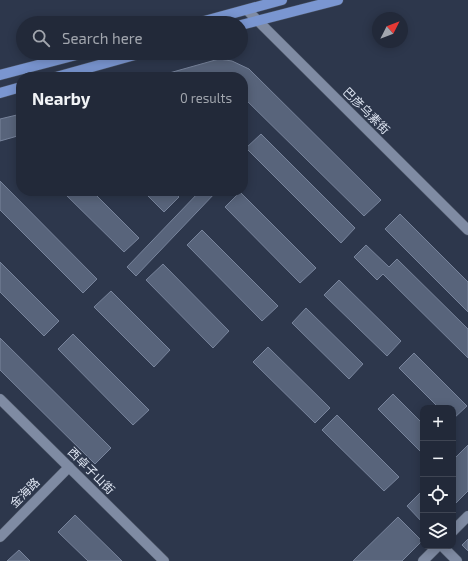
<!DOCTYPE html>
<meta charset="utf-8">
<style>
:root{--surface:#222939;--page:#2a3141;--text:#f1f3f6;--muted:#a2a6ae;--line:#3f4553}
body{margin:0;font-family:"Exo 2","Noto Sans SC",sans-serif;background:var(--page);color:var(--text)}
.controls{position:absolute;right:12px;bottom:12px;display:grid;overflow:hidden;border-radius:8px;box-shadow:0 2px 10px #0003}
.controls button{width:36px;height:36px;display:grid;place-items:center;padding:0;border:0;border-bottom:1px solid var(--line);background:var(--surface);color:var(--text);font:20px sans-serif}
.compass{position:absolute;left:372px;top:12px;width:36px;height:36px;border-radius:50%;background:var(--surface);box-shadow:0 2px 10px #0003;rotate:48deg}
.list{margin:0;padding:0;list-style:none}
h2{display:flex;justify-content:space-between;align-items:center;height:52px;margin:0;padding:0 16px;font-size:17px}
h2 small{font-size:13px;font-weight:400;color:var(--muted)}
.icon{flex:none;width:22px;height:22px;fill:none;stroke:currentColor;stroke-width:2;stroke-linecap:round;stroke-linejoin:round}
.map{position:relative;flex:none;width:468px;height:561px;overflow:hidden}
.search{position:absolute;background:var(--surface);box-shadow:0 2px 10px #0003;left:16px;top:16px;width:232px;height:44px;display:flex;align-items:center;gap:10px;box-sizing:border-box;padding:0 14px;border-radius:22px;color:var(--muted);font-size:15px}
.panel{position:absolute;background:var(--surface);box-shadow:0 2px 10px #0003;left:16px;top:72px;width:232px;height:124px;border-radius:16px}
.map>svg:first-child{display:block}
.building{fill:#58647b;stroke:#78849c}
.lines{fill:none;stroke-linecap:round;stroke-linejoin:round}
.minor-casing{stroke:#495263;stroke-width:11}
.major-casing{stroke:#495263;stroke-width:11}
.minor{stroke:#7f8ba3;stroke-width:10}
.major{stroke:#7a96d1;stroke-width:10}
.labels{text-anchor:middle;stroke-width:3;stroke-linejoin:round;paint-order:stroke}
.street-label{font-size:12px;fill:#dee5f2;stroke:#2d374c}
</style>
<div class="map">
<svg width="468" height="561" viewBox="0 0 468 561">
<rect width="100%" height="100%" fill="#2d374c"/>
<g class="building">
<polygon points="219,59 232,61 249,69 381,200 364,216 243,97 243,77 155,77"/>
<polygon points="21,114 21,135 0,141 0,119"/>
<polygon points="261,134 355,228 341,243 246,148"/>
<polygon points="0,181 97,279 83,293 0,210"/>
<polygon points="62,191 92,191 139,238 124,252"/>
<polygon points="143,191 173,191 179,197 164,212"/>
<polygon points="200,191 217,191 136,276 127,267"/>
<polygon points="240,192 316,268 300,283 225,207"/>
<polygon points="400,214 468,282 468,312 385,229"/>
<polygon points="202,230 278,306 262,321 187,245"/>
<polygon points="366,245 389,267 397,259 468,329 468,358 383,274 377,280 354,257"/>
<polygon points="0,262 59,321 44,336 0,292"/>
<polygon points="163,264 229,331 213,348 146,280"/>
<polygon points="339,280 401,341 387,356 324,295"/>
<polygon points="111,291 170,350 154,367 94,307"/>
<polygon points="306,308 363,364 349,379 292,323"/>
<polygon points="73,334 149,410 133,425 58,349"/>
<polygon points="0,338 111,448 95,464 0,370"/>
<polygon points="268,347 330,408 315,423 253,362"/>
<polygon points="414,353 467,406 453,419 453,408 439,408 399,368"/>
<polygon points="393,394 423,424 423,451 422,453 378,409"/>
<polygon points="337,415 399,477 384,491 322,430"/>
<polygon points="468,445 468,491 453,506 453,460"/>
<polygon points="423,490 423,523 407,506"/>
<polygon points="75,515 122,561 88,561 58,532"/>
<polygon points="398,517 422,541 402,561 353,561"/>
<polygon points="468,539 468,551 462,545"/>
<polygon points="19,550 30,561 7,561"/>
</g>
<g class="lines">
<defs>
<g id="minor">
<polyline points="247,10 468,230"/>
<polyline points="0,399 164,561"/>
<polyline points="453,531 468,516"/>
<polyline points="0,537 69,467"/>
<polyline points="442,546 457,561"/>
<polyline points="423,561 438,546"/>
</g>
<g id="major">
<polyline points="197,23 282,0"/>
<polyline points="241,25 338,0"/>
<polyline points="0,75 84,53"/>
<polyline points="56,77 142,53"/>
<polyline points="0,93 21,87"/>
</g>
</defs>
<use href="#minor" class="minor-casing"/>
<use href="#major" class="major-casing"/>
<use href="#minor" class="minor"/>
<use href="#major" class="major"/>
</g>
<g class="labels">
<g class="street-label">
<text transform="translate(366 111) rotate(45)" y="4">巴彦乌素街</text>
<text transform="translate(91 471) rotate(45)" y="4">西卓子山街</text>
<text transform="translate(25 493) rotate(-45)" y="4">金海路</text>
</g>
</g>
</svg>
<div class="controls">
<button>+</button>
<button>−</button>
<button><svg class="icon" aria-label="locate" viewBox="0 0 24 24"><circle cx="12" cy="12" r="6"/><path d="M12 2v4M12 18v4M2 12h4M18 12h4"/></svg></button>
<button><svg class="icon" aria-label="layers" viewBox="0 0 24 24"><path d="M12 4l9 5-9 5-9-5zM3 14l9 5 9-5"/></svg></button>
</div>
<svg class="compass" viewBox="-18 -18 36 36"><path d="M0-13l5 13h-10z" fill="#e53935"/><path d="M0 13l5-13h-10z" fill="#a2a6ae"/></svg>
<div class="search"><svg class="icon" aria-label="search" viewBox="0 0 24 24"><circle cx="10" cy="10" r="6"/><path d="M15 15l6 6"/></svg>Search here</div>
<section class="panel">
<h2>Nearby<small>0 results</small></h2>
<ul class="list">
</ul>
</section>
</div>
